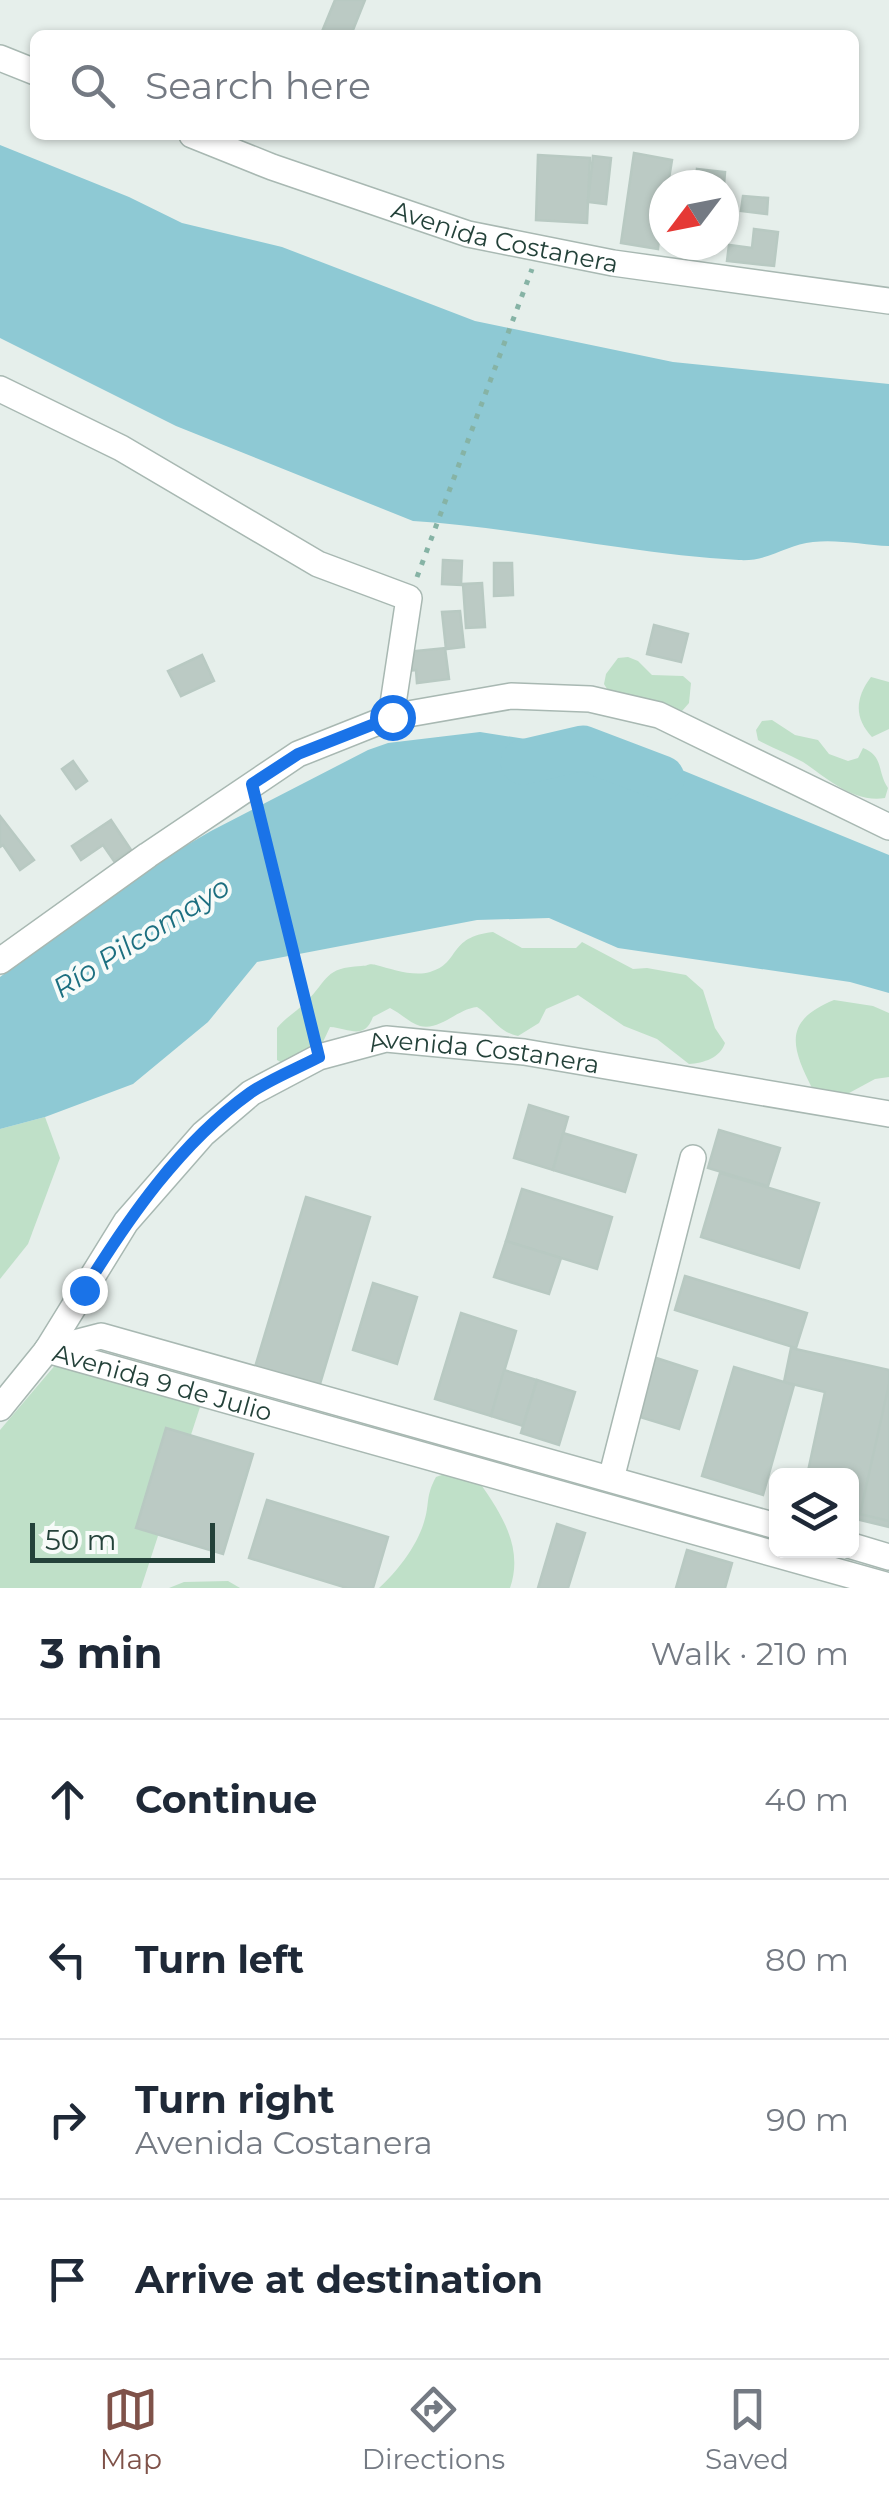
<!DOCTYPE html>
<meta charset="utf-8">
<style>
:root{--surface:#fff;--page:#f6f6f7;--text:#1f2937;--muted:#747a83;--line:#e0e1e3;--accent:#7f5249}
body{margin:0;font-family:Montserrat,sans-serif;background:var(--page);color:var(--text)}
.controls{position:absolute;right:30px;bottom:30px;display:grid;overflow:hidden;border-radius:15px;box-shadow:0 2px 8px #0004}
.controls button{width:90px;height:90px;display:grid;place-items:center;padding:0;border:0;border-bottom:2px solid var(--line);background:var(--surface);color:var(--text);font:50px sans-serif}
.compass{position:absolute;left:649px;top:170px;width:90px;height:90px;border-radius:50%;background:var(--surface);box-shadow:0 2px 8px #0004;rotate:238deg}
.scale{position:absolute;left:30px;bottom:25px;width:185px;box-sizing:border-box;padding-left:10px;border:5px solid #24423a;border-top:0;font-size:28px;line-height:35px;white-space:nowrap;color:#24423a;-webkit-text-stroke:8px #f7fbf9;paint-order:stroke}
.stop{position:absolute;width:30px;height:30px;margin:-22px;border:8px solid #1a73e8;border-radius:50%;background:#fff}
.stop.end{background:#1a73e8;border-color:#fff;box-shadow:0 2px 10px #0008}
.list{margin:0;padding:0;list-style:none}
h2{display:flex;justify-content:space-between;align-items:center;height:130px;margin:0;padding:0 40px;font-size:42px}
h2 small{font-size:32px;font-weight:400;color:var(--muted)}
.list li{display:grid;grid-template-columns:65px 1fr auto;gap:30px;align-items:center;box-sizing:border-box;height:160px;padding:0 40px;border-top:2px solid var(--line)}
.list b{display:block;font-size:38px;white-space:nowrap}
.list p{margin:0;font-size:32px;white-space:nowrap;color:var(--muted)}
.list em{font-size:32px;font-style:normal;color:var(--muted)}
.icon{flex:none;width:55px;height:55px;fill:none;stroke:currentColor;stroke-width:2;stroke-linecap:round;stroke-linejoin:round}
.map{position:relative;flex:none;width:889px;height:1588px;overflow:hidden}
.search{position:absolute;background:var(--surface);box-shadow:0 2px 8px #0004;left:30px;right:30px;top:30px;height:110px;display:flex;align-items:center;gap:25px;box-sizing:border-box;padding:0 35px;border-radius:15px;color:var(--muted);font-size:38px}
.sheet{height:770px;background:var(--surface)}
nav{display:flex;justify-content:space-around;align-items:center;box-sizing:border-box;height:140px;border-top:2px solid var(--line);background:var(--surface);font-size:28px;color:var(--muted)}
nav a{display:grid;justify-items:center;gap:5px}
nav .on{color:var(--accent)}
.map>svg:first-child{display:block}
.green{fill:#bfe0c8}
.water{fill:#8ec9d4}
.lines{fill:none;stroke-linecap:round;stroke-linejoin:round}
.river{stroke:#8ec9d4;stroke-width:45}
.building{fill:#bbcac4;stroke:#b8c9c2;stroke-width:2.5}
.minor-casing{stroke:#a8b8b2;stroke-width:28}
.path{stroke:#86b3a5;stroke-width:5;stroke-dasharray:5 8;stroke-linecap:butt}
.minor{stroke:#fff;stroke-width:25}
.route{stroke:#1a73e8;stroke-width:12}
.labels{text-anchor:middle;stroke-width:8;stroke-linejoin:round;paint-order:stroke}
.street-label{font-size:25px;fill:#24423a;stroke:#f7fbf9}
.water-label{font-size:28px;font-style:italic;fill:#1c6f80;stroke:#f7fbf9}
</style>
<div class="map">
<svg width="889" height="1588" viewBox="0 0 889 1588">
<rect width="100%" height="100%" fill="#e6efeb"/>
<g class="green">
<path d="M628,657L638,661L652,675L683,676L691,683L689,703L682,711C668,711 662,701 650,700C631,698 615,704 604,684L606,674L618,658Z"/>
<path d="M871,677L889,682V729L872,737C854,718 855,698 871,677Z"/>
<path d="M772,720L795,735L818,740L829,754L848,761L858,758L863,748C884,756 877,772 888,788L885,798C853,803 827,778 803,762C789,754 772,748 758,740L756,730L762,721Z"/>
<path d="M493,932L522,948H576L582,942L633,969L647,968L686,975L703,990L715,1028L725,1043C720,1058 704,1063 689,1064L657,1039L624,1026L578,995L546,1009L539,1023L518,1036C498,1032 493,1017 477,1007C457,1009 440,1031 420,1026C410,1023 400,1013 390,1008L373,1017C364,1041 349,1028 330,1027L322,1044L282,1063L277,1060V1028C285,1018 296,1012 306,1002C329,979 324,968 361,966C370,966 367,963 376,965C392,969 413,977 430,972C461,963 447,937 493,932Z"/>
<path d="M834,1000L873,1006L889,1013V1077L875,1079L838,1099L812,1088C791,1046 783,1021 834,1000Z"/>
<polygon points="45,1117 60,1158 28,1244 0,1279 0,1129"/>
<polygon points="57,1363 203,1398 141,1588 0,1588 0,1430"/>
<path d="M453,1471L475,1476C498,1509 525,1545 510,1588H379C397,1572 417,1546 424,1522C430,1504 425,1497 436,1477Z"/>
<polygon points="228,1581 240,1588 169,1588 184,1582"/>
</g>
<g class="water">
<path d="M0,145L129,197L182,223L282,247L475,321L673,362L889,384V546C865,545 837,539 813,542C787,544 769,562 739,560C630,554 522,528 413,521L176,426L0,338Z"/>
<polygon points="480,732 583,748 587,753 607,757 672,766 889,855 889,993 850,982 618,948 549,918 477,920 257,962 208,1022 133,1084 45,1117 0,1129 0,977 137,874 211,831 368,750 388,743"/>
</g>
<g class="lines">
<polyline class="river" points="523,762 583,748 662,778"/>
</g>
<g class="building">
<polygon points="335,0 365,0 351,35 321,34"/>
<polygon points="634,153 672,160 668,185 664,185 658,249 621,243"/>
<polygon points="538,155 590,158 587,223 536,220"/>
<polygon points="593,156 611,158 606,204 588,202"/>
<polygon points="697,169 725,172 724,185 696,185"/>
<polygon points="743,196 768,198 767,214 741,211"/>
<polygon points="754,229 778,232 774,266 727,261 729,245 752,248"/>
<polygon points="443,560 462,561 461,585 442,584"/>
<polygon points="494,563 512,563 513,595 494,596"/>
<polygon points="482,583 485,627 466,628 463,584"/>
<polygon points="460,611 464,647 446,649 442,612"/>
<polygon points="654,625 688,634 681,662 647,654"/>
<polygon points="445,648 449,679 417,683 416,670 407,671 405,652"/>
<polygon points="202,655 214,681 181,696 168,671"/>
<polygon points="73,761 87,781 76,789 62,769"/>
<polygon points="0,816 34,860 20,870 3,845 0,847"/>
<polygon points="111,820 131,850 114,861 103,845 81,860 72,846"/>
<polygon points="529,1105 568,1117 553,1170 514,1158"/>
<polygon points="719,1130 780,1148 768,1186 708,1168"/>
<polygon points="563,1133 636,1155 625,1192 553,1170"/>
<polygon points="720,1173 819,1203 799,1268 701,1237"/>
<polygon points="522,1189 612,1217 597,1269 506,1241"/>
<polygon points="306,1197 370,1217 317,1394 253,1374"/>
<polygon points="506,1241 561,1258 549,1294 494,1277"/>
<polygon points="685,1276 807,1313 796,1348 675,1310"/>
<polygon points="373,1283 417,1297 397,1364 353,1350"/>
<polygon points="461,1313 516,1331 491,1416 435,1399"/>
<polygon points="791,1348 889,1370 889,1527 852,1518 852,1476 807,1476 825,1392 784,1382"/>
<polygon points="647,1355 697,1371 679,1429 630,1414"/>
<polygon points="734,1367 794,1385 763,1495 702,1476"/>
<polygon points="504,1370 537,1380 523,1426 491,1416"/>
<polygon points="537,1380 575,1392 559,1445 521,1433"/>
<polygon points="889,1384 889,1521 860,1514"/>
<polygon points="166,1428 253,1454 223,1554 136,1528"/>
<polygon points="267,1500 388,1537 373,1588 347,1588 249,1558"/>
<polygon points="557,1524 585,1533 568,1588 538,1588"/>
<polygon points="687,1550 732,1563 725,1588 676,1588"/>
</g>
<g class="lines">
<defs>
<g id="minor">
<polyline points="0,58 35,72"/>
<path id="s1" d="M192,135L272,167L468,234L613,263L889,301"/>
<polyline points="0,389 121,448 318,564 409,598 391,717"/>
<polyline points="0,961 148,855 298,754 391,717 511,696 590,699 659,715 889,827"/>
<path id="s2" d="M47,1350L889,1586"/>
<polyline points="47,1350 101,1336 776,1526"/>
<path id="s3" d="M0,1408L47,1350L126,1222L203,1134L251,1093L319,1057L386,1039L524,1052L889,1114"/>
<polyline points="611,1479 693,1158"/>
<polyline points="852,1546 889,1557"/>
</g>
</defs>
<use href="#minor" class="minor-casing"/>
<g class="path">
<polyline points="417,577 532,269"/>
<polyline points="258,807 313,1035"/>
</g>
<use href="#minor" class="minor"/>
</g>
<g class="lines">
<path class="route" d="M84,1290C128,1219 180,1143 250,1093C270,1079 296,1069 319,1057L252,784L298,754L392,717"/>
</g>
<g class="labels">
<g class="street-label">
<text dy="9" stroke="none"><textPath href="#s1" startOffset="330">Avenida Costanera</textPath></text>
<text dy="9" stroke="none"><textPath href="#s3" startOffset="650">Avenida Costanera</textPath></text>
<text dy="9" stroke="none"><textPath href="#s2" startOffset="120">Avenida 9 de Julio</textPath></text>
</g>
<g class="water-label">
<text transform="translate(141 937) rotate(-32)" y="10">Río Pilcomayo</text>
</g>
</g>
</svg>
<div class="controls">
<button><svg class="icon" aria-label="layers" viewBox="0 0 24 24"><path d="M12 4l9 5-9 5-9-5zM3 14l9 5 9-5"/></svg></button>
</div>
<svg class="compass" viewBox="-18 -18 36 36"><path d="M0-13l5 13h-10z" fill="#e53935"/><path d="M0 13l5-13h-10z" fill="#747a83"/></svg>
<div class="scale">50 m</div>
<div class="stop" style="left:392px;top:717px"></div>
<div class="stop end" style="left:84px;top:1290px"></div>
<div class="search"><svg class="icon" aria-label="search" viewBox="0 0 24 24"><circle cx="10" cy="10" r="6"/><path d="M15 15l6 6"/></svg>Search here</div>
</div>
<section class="sheet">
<h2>3 min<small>Walk · 210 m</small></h2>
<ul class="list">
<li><svg class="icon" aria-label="ahead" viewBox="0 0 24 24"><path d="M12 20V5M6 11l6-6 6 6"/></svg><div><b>Continue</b></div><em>40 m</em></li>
<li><svg class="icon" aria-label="left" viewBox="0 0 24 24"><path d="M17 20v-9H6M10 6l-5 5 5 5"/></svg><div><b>Turn left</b></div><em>80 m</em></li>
<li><svg class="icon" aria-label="right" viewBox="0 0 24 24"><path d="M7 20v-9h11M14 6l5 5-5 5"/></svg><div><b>Turn right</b><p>Avenida Costanera</p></div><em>90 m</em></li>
<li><svg class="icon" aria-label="arrive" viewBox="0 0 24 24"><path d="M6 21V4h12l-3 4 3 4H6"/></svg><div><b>Arrive at destination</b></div></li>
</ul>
</section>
<nav>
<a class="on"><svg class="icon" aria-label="map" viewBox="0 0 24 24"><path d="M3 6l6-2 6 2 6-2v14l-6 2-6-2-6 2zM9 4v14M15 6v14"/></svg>Map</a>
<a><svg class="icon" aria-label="directions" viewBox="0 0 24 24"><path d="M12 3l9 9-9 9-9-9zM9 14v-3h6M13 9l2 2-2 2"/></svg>Directions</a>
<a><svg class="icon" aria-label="saved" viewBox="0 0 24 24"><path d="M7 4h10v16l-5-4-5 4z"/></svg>Saved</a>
</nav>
